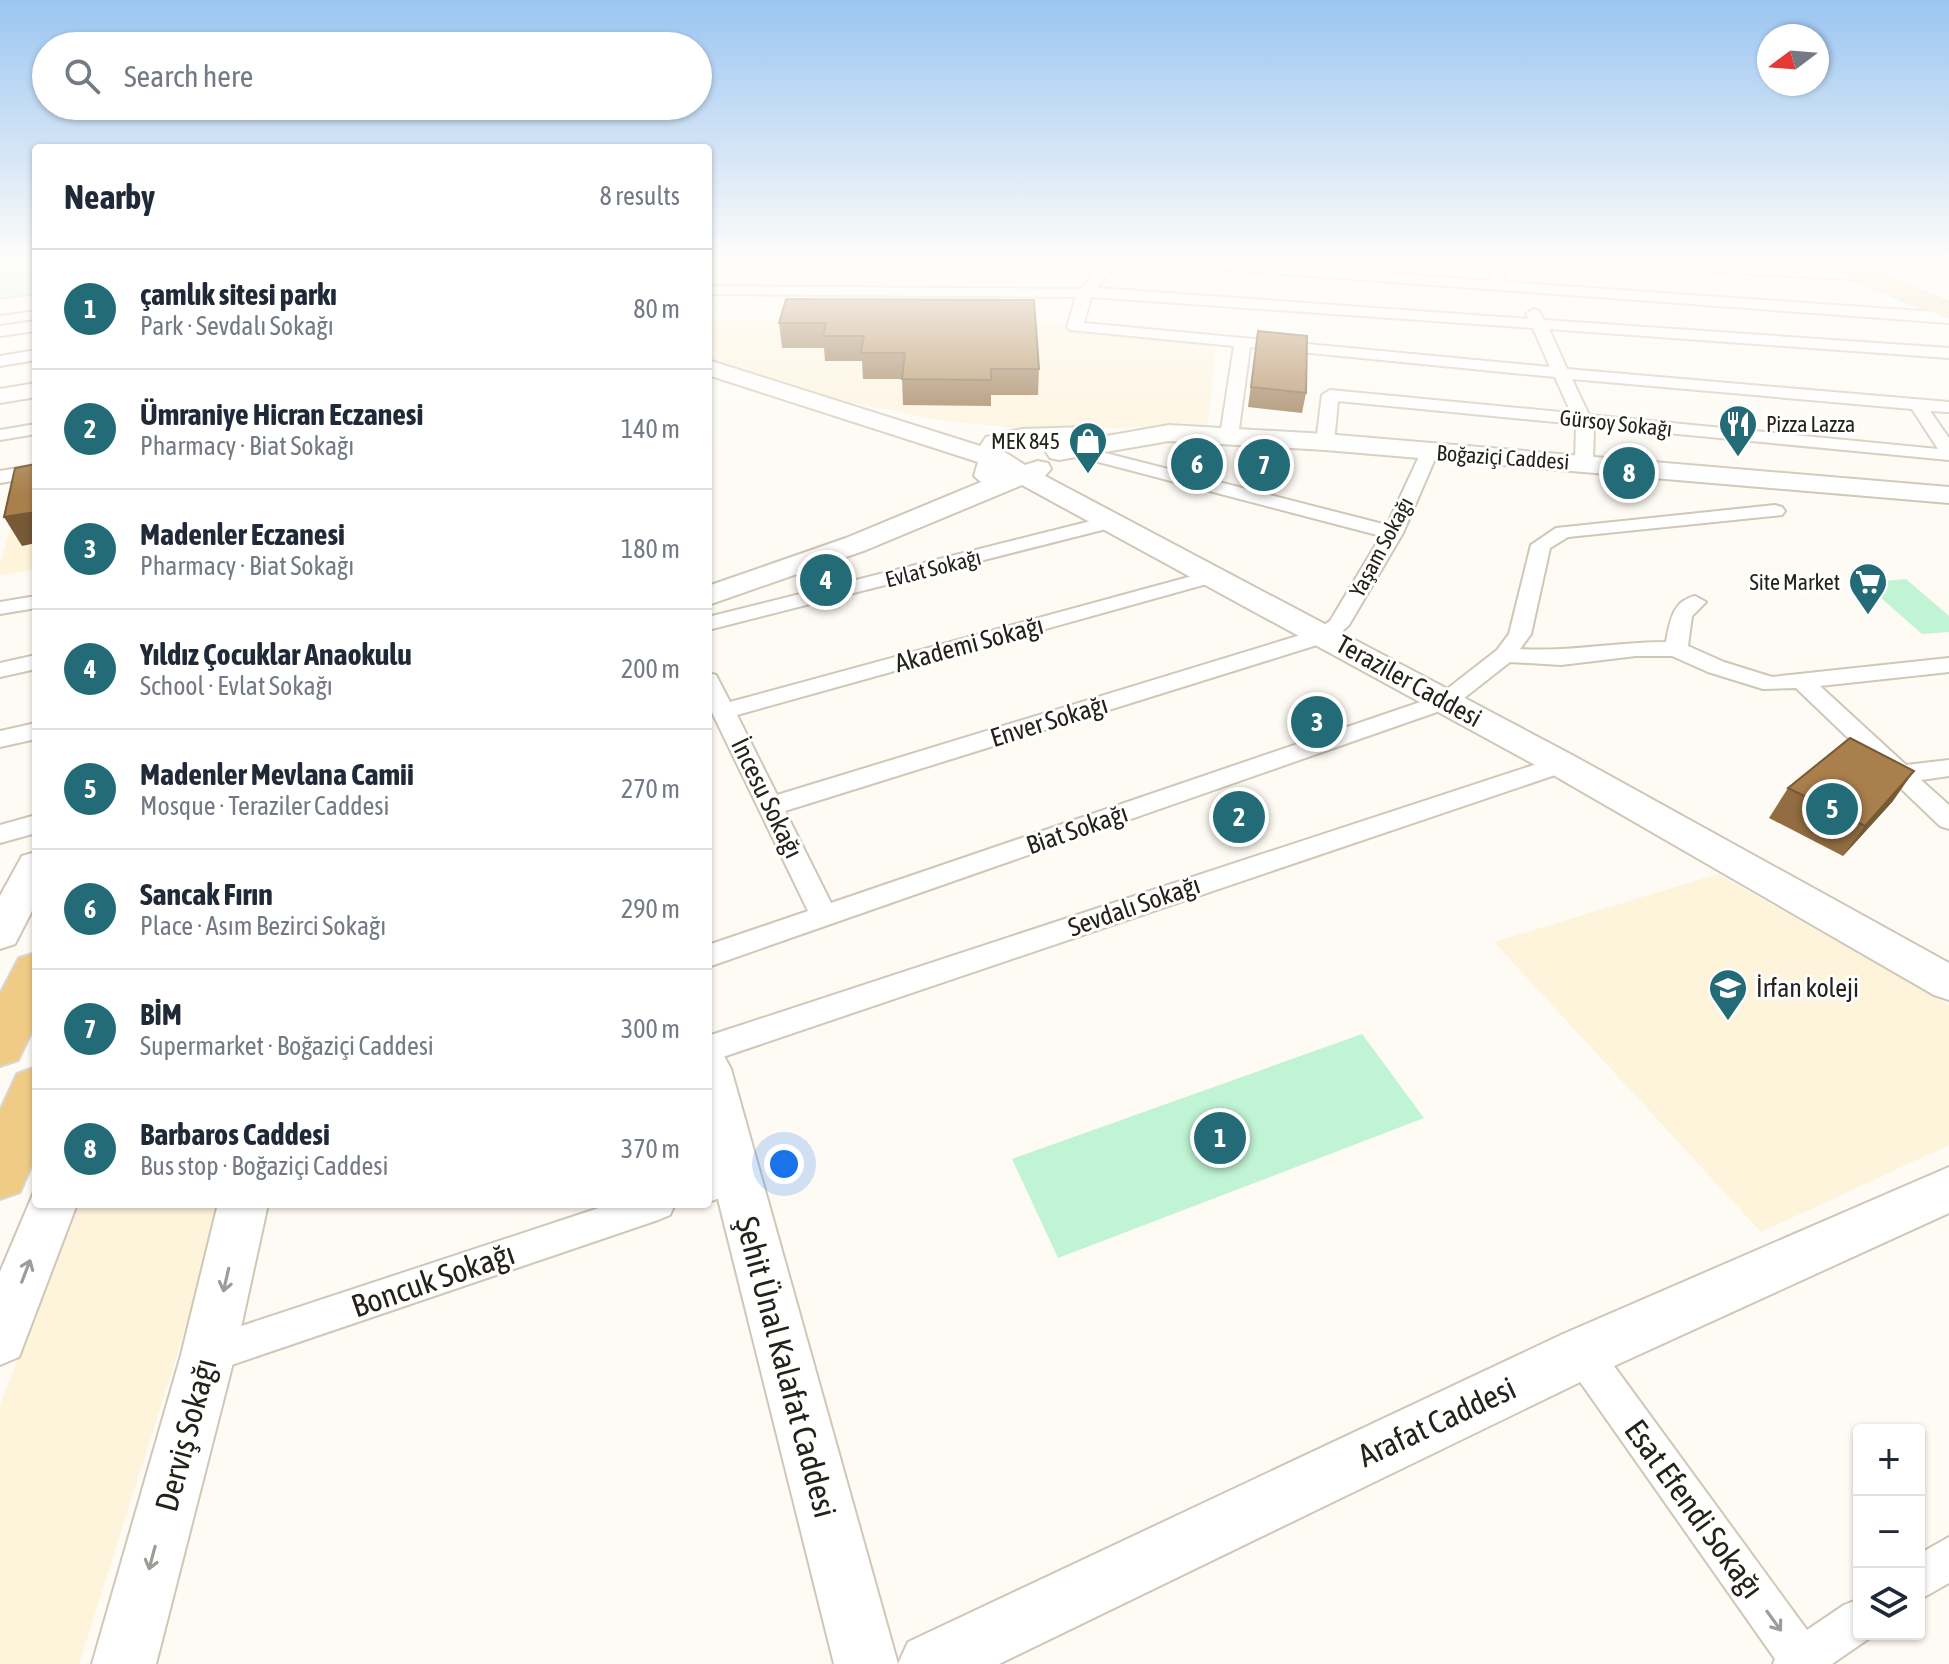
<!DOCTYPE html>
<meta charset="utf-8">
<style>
:root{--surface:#fff;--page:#f2f2f3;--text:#1f2937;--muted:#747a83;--line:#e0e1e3;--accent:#236c77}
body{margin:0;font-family:"Asap Condensed",sans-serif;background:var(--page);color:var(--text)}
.controls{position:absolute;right:24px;bottom:24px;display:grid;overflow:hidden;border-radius:8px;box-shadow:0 2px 6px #0004}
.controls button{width:72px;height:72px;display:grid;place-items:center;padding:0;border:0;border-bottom:2px solid var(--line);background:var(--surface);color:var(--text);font:40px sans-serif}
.compass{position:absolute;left:1757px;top:24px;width:72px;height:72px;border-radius:50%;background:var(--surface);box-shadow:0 2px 6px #0004;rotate:254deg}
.you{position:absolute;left:784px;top:1164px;width:28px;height:28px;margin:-20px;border:6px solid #fff;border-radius:50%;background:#1a73e8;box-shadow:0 0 0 12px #1a73e833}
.badge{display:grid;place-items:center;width:52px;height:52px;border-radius:50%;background:var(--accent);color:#fff;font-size:26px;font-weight:700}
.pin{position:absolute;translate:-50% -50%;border:4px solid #fff;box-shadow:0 2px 8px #0006}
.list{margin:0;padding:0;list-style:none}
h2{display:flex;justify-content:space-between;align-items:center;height:104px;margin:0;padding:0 32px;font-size:34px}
h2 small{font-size:26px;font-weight:400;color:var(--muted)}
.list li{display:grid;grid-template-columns:52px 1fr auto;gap:24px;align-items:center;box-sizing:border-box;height:120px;padding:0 32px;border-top:2px solid var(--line)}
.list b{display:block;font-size:30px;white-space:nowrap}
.list p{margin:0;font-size:26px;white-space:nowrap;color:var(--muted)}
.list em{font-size:26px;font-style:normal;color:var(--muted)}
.icon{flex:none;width:44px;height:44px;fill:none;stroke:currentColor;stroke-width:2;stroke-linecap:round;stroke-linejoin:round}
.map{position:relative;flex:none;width:1949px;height:1664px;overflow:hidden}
.search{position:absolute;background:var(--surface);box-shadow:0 2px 6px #0004;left:32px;top:32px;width:680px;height:88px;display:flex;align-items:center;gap:20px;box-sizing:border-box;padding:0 28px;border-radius:44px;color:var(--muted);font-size:30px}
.panel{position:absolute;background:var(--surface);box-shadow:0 2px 6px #0004;left:32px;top:144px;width:680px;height:1064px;border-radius:8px}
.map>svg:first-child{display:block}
.built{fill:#fef3db}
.green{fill:#c0f4d4}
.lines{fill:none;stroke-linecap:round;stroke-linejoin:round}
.street-casing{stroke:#cfc7b7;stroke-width:4}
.secondary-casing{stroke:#cfc7b7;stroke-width:4}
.primary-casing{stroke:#d8d7d6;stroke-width:4}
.highway-casing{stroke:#d8d7d6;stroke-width:4}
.street{fill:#fff;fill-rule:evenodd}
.secondary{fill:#fff;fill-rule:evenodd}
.primary{fill:#f5e0b6;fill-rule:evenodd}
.highway{fill:#efcb85;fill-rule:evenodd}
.wall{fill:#916d41}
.shaded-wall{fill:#765935}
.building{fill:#a97f4c;stroke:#765935;stroke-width:2}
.oneway{stroke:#9c9c98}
.labels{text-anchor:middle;stroke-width:6;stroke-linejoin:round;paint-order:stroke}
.far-street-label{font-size:22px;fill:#24221b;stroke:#fff}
.far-poi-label{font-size:22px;fill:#24221b;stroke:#fff;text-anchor:end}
.street-label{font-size:26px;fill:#24221b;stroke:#fff}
.poi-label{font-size:26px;fill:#24221b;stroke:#fff;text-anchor:start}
.near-street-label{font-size:32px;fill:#24221b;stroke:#fff}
</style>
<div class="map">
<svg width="1949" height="1664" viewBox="0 0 1949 1664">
<rect width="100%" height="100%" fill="#fefbf4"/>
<g class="built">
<polygon points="708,320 1060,323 1074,328 1216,342 1208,425 1039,430 945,421 837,400 708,360"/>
<polygon points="36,498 36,569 0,576 0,564 19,501"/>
<polygon points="1718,874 1949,1005 1949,1145 1761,1232 1494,942"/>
<polygon points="79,1204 225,1204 79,1664 0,1664 0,1405"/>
</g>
<g class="green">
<polygon points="0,263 36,263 36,296 0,301"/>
<polygon points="952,263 1097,263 1090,270 952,267"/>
<polygon points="1906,579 1949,616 1949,632 1922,634 1864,583"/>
<polygon points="1362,1034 1424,1118 1058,1258 1012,1159"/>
</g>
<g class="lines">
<defs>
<g id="street">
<path d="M1103,263H1118L1097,288L1529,319L1526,314L1534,309L1539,311L1544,320L1949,348V358L1549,329L1567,369L1949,402V412L1930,411L1949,438V460L1594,426L1593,463L1584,468L1575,463L1576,424L1338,401L1334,442L1325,447L1316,442L1322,395L1330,390L1571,413L1555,377L1250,347L1238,436L1229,441L1220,436L1234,346L1070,330L1067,327L1076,297L708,294V286L1081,289ZM1091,297L1533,328L1550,367L1084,323ZM1572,379L1912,409L1938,449L1589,415Z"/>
<polygon points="1181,263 1246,263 1491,281 1490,263 1504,263 1506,282 1949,313 1949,323 1188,267"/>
<polygon points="1617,263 1701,263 1866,272 1873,276 1866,280 1624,267"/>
<polygon points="36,321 36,331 0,336 0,326"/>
<polygon points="36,350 36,360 0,366 0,356"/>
<polygon points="36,424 36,434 0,440 0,430"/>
<path d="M1074,445L1387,525L1423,448L1429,447L1438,452L1403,533L1349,625L1333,640L785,811L831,903L1438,696L1497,650L1509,634L1531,545L1556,528L1775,505L1782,507L1785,511L1782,515L1568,537L1550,548L1531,634L1520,649C1570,652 1617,642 1666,642C1670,622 1672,601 1695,596L1706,602L1692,616L1688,646L1724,662L1772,677L1949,658V672L1820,686L1906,765L1949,760V776L1921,780L1949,805V829L1940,826L1796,688L1763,689L1708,672L1672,656H1636L1561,665L1510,662L1454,706L708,967V945L808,911L708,704V673L716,675L730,702L1207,572L1214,570L1224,576L1221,580L737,715L777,795L1317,630L1330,621L1381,536L1068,454L1065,450L1068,446Z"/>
<polygon points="36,465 36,477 0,483 0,471"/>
<polygon points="1111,516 1118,518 1121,522 1118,526 708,630 708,617"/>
<polygon points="36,596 36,608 0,614 0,602"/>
<polygon points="36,655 36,669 0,677 0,663"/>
<polygon points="36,723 36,739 0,747 0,731"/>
<polygon points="1561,756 1570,758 1573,764 1570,770 708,1062 708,1036"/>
<polygon points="36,815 36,833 0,843 0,825"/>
<polygon points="735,1163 747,1167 752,1178 747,1189 708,1202 708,1172"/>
<polygon points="611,1204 675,1204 670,1215 658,1220 208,1373 195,1368 190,1355 195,1342 208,1337"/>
<polygon points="1582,1335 1595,1340 1807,1630 1844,1605 1859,1599 1859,1634 1874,1635 1832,1664 1773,1664 1775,1659 1569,1366 1564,1353 1569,1340"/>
<polygon points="1949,1537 1949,1583 1919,1600 1919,1554"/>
</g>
<g id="secondary">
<polygon points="36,295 36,309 0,314 0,300"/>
<polygon points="708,360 980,446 986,437 1022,429 1089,427 1098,430 1101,437 1169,425 1325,434 1949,487 1949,503 1325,450 1169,441 1059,460 1050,458 1046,452 1050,446 1062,444 1022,445 1003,451 1025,465 1038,461 1048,463 1051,469 1045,476 1574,756 1949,963 1949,1000 1934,995 1548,772 1022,485 866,550 708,605 708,586 846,538 981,482 974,476 978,462 708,375"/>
<polygon points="36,383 36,397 0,403 0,389"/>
<polygon points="36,852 36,903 15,944 0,949 0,896 22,856"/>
<polygon points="708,1050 724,1056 731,1069 898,1664 834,1664 708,1159"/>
<polygon points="1949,1167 1949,1213 1601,1372 999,1664 898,1664 908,1642 1563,1334"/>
<polygon points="36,1187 36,1204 77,1204 19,1357 0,1365 0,1272"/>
<polygon points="218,1204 268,1204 235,1355 156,1664 92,1664 181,1355"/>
</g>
<polygon id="primary" points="1825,263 1855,263 1949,303 1949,319 1828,268"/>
<g id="highway">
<polygon points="36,953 36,1023 18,1060 0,1066 0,994 19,958"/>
<polygon points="36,1067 36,1155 20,1192 0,1199 0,1111 17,1074"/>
</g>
</defs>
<use href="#street" class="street-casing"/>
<use href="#secondary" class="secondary-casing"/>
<use href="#primary" class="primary-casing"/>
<use href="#highway" class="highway-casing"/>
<use href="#street" class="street"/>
<use href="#secondary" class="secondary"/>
<use href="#primary" class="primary"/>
<use href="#highway" class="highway"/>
</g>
<g class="wall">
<polygon points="786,299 1039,369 1038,395 991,395 991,406 903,405 902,379 863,379 862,361 825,361 824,348 782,348 779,323"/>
<polygon points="1258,331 1306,393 1302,413 1248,407"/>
<polygon points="1788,788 1893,801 1843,856 1769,818"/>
</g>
<g class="shaded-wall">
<polygon points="36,512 36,543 22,546 4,517"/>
<polygon points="1914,771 1893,801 1843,856 1865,826"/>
</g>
<g class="building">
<polygon points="786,299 1034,300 1039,369 991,369 991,380 902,379 905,353 861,353 864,336 823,336 826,323 779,323"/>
<polygon points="1258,331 1307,336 1306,393 1251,387"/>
<polygon points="36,464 36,512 4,517 15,468"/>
<polygon points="1850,738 1914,771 1865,826 1788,788"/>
</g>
<defs><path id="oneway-shaft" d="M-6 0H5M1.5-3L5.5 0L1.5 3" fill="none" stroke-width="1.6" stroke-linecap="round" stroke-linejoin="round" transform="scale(2)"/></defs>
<g class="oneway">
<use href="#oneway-shaft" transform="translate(26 1271) rotate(-69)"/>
<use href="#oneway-shaft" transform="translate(226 1280) rotate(103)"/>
<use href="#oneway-shaft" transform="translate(152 1558) rotate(105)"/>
<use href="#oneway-shaft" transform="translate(1774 1621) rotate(54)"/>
</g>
<linearGradient id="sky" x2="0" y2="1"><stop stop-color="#9bc5f1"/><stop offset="0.53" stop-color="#fffdfa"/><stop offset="1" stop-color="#fffdfa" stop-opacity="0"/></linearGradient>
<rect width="1949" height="496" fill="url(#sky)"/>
<defs>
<symbol id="restaurant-pin" viewBox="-11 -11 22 30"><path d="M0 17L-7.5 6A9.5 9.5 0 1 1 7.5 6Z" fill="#236c77" stroke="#fff"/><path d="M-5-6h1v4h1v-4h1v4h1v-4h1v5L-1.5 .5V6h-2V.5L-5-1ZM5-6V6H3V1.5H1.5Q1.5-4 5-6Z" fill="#fff"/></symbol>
<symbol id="shop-pin" viewBox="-11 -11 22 30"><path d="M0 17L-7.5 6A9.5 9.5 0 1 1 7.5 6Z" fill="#236c77" stroke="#fff"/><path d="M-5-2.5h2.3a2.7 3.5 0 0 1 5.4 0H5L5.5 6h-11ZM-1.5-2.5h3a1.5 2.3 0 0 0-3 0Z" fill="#fff"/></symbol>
<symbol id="supermarket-pin" viewBox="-11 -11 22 30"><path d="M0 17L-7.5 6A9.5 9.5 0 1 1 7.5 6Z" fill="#236c77" stroke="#fff"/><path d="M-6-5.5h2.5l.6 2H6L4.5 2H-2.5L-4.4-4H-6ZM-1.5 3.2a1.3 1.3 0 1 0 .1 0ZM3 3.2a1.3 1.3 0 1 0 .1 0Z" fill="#fff"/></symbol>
<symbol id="school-pin" viewBox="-11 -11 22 30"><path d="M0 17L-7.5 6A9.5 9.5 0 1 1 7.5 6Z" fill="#236c77" stroke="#fff"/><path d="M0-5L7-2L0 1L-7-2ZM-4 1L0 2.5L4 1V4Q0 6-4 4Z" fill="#fff"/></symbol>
</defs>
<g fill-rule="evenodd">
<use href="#restaurant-pin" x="1716" y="402" width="44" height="60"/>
<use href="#shop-pin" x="1066" y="419" width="44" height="60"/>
<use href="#supermarket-pin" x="1846" y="560" width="44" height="60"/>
<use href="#school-pin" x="1706" y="966" width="44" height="60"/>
</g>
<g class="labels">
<g class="far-street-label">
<text transform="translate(1616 423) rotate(6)" y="8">Gürsoy Sokağı</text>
<text transform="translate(1503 457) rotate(4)" y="8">Boğaziçi Caddesi</text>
<text transform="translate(1381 547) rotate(-62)" y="8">Yaşam Sokağı</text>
<text transform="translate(933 568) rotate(-14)" y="8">Evlat Sokağı</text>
</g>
<g class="far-poi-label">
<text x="1766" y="432" text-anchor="start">Pizza Lazza</text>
<text x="1060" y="449">MEK 845</text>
<text x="1840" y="590">Site Market</text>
</g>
<g class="street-label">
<text transform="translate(969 644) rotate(-15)" y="9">Akademi Sokağı</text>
<text transform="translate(1409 681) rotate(29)" y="9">Teraziler Caddesi</text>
<text transform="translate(1049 721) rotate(-17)" y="9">Enver Sokağı</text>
<text transform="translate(767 798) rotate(64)" y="9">İncesu Sokağı</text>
<text transform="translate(1077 829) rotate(-19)" y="9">Biat Sokağı</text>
<text transform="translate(1134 906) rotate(-19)" y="9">Sevdalı Sokağı</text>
</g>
<g class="poi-label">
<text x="1756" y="997">İrfan koleji</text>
</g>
<g class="near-street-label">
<text transform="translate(433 1280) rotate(-19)" y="11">Boncuk Sokağı</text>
<text transform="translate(786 1367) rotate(75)" y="11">Şehit Ünal Kalafat Caddesi</text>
<text transform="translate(1437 1422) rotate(-25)" y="11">Arafat Caddesi</text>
<text transform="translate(186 1435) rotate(-75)" y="11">Derviş Sokağı</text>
<text transform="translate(1694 1509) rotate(54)" y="11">Esat Efendi Sokağı</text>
</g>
</g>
</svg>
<div class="controls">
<button>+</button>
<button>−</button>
<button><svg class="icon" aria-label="layers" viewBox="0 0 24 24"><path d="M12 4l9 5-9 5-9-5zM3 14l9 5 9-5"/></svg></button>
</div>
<svg class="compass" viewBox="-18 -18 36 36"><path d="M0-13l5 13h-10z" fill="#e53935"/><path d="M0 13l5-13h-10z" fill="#747a83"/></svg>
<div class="you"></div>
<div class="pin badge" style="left:1220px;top:1138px">1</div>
<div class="pin badge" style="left:1239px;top:817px">2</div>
<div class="pin badge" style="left:1317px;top:722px">3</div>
<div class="pin badge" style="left:826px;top:580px">4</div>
<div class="pin badge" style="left:1832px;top:809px">5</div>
<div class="pin badge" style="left:1197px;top:464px">6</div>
<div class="pin badge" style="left:1264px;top:465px">7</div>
<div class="pin badge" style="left:1629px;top:473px">8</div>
<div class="search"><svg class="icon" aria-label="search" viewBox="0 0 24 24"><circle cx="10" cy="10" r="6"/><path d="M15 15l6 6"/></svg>Search here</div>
<section class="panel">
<h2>Nearby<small>8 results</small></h2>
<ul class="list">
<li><span class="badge">1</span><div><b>çamlık sitesi parkı</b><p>Park · Sevdalı Sokağı</p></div><em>80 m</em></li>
<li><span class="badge">2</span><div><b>Ümraniye Hicran Eczanesi</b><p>Pharmacy · Biat Sokağı</p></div><em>140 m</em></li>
<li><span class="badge">3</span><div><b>Madenler Eczanesi</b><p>Pharmacy · Biat Sokağı</p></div><em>180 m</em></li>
<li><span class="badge">4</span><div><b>Yıldız Çocuklar Anaokulu</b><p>School · Evlat Sokağı</p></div><em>200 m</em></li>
<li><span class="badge">5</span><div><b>Madenler Mevlana Camii</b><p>Mosque · Teraziler Caddesi</p></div><em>270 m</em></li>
<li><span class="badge">6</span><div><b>Sancak Fırın</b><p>Place · Asım Bezirci Sokağı</p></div><em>290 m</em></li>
<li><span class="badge">7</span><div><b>BİM</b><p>Supermarket · Boğaziçi Caddesi</p></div><em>300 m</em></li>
<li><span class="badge">8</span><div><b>Barbaros Caddesi</b><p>Bus stop · Boğaziçi Caddesi</p></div><em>370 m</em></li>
</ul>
</section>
</div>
